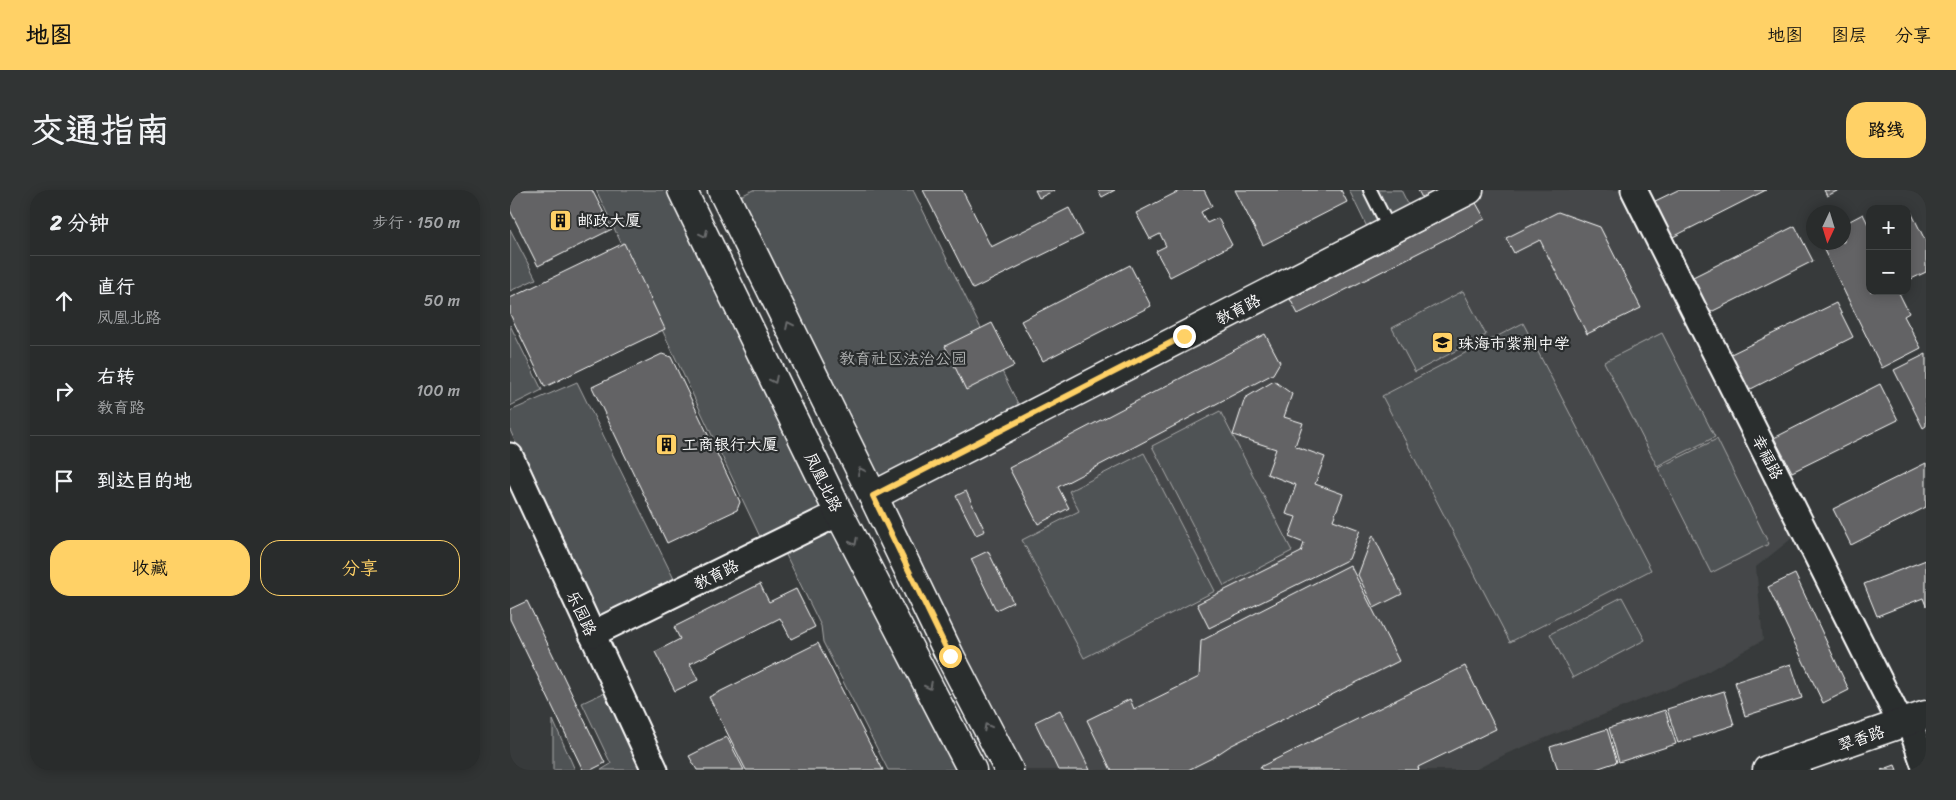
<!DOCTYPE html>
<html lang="zh">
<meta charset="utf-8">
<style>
:root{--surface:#292c2c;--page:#313434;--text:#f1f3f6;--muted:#a5a7a9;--line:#454848;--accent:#ffd166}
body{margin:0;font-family:Sriracha,"LXGW WenKai TC",sans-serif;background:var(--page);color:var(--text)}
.controls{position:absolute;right:15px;top:15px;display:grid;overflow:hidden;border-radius:10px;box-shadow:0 2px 12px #0003}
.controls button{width:45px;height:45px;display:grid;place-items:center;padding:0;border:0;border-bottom:1px solid var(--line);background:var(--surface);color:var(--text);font:25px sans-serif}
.compass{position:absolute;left:1296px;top:15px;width:45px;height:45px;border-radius:50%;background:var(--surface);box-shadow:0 2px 12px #0003;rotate:184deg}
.stop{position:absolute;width:15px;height:15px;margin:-11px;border:4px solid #ffd166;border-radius:50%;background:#fff}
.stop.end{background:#ffd166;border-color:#fff;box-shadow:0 1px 5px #0008}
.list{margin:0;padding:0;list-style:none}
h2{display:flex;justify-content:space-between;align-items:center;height:65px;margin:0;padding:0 20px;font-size:21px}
h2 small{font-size:16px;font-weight:400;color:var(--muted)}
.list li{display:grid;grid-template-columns:32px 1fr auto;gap:15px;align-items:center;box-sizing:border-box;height:90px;padding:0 20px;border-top:1px solid var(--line)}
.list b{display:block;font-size:19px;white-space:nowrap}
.list p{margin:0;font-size:16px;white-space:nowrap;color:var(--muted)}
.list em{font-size:16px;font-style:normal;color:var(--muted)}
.actions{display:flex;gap:10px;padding:15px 20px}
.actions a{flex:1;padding:11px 0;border:1px solid var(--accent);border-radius:20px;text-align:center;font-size:18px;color:var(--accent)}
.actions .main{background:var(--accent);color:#111}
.icon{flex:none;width:28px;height:28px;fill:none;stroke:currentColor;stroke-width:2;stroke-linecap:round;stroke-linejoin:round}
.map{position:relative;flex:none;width:1416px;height:580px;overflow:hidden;border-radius:20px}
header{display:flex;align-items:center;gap:30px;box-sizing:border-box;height:70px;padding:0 25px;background:var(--accent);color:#111}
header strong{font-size:24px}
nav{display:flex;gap:28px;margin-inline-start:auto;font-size:18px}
.intro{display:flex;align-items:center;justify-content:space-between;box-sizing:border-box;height:120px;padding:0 30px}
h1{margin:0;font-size:35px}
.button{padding:12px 22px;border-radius:20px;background:var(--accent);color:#111;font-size:18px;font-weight:700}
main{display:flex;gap:30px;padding:0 30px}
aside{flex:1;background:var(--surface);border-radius:20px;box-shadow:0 2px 12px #0003}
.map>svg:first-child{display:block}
.built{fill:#444748}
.green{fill:#505354;stroke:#a8a9aa}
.building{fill:#636465;stroke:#fff}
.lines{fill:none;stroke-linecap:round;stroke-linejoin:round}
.lane-casing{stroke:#fff;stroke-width:16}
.street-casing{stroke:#fff;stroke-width:29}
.secondary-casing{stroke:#fff;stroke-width:31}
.primary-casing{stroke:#fff;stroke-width:31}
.lane{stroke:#2a2d2e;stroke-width:12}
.street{stroke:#2a2d2e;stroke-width:25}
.secondary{stroke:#2a2d2e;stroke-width:28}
.primary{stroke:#2a2d2e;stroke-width:28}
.oneway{stroke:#6a6c6d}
.route{stroke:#ffd166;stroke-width:6}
.labels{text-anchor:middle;stroke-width:4.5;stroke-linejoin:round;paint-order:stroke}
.poi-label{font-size:16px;fill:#fff;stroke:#2a2d2e;text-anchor:start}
.street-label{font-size:16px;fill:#fff;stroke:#2a2d2e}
.park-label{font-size:16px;fill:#b0b2b2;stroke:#2a2d2e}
</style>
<header>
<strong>地图</strong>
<nav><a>地图</a><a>图层</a><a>分享</a></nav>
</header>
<div class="intro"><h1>交通指南</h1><a class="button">路线</a></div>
<main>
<aside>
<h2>2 分钟<small>步行 · 150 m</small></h2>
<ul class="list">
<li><svg class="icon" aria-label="ahead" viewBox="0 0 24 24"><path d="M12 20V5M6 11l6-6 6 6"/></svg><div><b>直行</b><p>凤凰北路</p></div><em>50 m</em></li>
<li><svg class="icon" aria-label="right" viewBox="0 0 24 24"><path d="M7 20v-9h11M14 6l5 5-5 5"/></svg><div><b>右转</b><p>教育路</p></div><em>100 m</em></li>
<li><svg class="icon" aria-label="arrive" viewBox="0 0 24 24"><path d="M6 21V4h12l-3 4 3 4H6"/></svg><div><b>到达目的地</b></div></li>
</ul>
<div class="actions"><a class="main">收藏</a><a>分享</a></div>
</aside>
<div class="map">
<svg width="1416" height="580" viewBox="0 0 1416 580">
<rect width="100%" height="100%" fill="#373a3b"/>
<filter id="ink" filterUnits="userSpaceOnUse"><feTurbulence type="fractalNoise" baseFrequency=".02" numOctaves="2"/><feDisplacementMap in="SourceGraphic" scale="10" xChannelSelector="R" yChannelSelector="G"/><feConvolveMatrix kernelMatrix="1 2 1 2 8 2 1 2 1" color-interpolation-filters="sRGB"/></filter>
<g filter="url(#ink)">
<polygon class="built" points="964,0 1122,0 1291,341 1246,377 1253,450 1188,487 998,563 965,580 500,580 369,306"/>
<g class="green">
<polygon points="86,0 166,0 320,320 253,353"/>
<polygon points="243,0 403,0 514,226 366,302 223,10"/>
<polygon points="839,0 891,0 900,18 858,39"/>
<polygon points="0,39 26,89 0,101"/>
<polygon points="953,101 976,145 905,182 882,138"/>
<polygon points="1013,133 1141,380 1000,452 872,206"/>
<polygon points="0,135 32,200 0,216"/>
<polygon points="1152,143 1205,247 1147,276 1094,172"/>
<polygon points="67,192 165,391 85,429 0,240 0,221"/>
<polygon points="710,221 782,361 714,396 642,256"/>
<polygon points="1207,249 1259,354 1201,383 1148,278"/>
<polygon points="634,263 705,401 574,468 512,350 569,321 559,301"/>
<polygon points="325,334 448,580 378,580 313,452 311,436 273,359"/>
<polygon points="1112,407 1135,450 1063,488 1040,444"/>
<polygon points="100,500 137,580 91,580 101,574 72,513"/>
<polygon points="43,530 65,580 43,580"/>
</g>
<g class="building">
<polygon points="0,0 82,0 102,39 28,76 0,20"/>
<polygon points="413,0 452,0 481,57 559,18 573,45 463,99"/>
<polygon points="525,0 545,0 529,8"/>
<polygon points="588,0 605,0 592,7"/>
<polygon points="671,0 694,0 702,16 691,22 697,33 708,28 722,55 660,87 646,61 656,56 650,44 640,49 626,23"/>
<polygon points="725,0 831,0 837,12 753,55"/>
<polygon points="908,0 938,0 914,12"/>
<polygon points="1168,0 1256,0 1161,48 1143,12"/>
<polygon points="1314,0 1329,0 1317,6"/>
<polygon points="966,13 975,29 788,124 780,109"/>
<polygon points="1400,20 1416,52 1416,82 1397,91 1397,21"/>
<polygon points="1048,22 1090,37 1131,118 1077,144 1030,50 1004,63 996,48"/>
<polygon points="1353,24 1360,38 1360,101 1388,101 1399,123 1394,126 1411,158 1372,178 1310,52 1334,52 1334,34"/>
<polygon points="1285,36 1303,71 1197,124 1179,89"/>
<polygon points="114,53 155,139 35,197 0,124 0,108"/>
<polygon points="620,75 641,116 533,171 511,131"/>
<polygon points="1326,113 1343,147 1237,201 1219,165"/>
<polygon points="482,133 504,176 456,200 435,156"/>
<polygon points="755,144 770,172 763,184 548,297 559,318 528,334 499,278"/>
<polygon points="152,164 161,167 230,312 227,320 157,353 82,197"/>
<polygon points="1416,164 1416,236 1413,238 1384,180"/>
<polygon points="764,191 782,204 774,227 793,233 785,256 815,267 805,294 833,304 823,330 850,340 839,369 699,438 687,414 791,362 794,353 779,347 786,327 776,324 786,295 757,284 766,259 723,245 735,208"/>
<polygon points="1370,194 1388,230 1282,282 1264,248"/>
<polygon points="1416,273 1416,317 1341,355 1323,319"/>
<polygon points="456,301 475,341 466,345 446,306"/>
<polygon points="863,345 892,404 864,418 848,385"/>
<polygon points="478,361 503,412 486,420 461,369"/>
<polygon points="1416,370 1416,416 1413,408 1367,426 1354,394"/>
<polygon points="840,375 889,471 720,556 702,568 678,580 601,580 577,530 620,509 624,519 689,487 691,451"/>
<polygon points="1285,384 1339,500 1313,513 1258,397"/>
<polygon points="250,394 259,412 286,399 305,437 281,449 270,428 180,474 188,490 165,501 145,462 170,449 164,437"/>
<polygon points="17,411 95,573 81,580 73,580 0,429 0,419"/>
<polygon points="308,453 373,580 236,580 199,507"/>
<polygon points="1281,474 1292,508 1235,526 1225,492"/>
<polygon points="955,476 986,539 908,577 909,580 752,580 750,577"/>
<polygon points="1214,501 1224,535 1168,553 1157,519"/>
<polygon points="550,520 580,580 548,580 525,532"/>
<polygon points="1155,520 1166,554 1109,572 1099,538"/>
<polygon points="1097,539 1107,572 1083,580 1048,580 1040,557"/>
<polygon points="217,547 234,580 187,580 179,566"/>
<polygon points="1385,575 1387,580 1371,580"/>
</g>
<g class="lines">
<defs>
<polyline id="lane" points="860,0 880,40"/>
<g id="street">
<polyline points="1124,0 1391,534"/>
<polyline points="0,266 145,580"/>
<polyline points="82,444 329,323"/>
<polyline points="1399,531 1416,580"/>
</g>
<g id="secondary">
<polyline points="363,306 959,0"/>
<polyline points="1257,580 1416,525"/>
</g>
<g id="primary">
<polyline points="172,0 329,323 462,580"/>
<polyline points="212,0 363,306 440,466 499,580"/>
</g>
</defs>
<use href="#lane" class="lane-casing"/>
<use href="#street" class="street-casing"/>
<use href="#secondary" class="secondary-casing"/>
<use href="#primary" class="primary-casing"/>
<use href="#lane" class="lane"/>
<use href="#street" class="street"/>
<use href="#secondary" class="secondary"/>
<use href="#primary" class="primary"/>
</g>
<defs><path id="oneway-chevron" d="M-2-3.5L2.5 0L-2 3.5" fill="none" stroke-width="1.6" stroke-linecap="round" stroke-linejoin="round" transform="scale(1.25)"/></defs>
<g class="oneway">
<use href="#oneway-chevron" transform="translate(194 44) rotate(64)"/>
<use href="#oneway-chevron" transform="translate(279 135) rotate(-116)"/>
<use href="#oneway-chevron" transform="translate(264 190) rotate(64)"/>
<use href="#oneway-chevron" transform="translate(351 281) rotate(-116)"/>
<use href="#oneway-chevron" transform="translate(344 352) rotate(63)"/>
<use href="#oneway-chevron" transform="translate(419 496) rotate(63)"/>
<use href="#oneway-chevron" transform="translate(477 537) rotate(-118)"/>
</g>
</g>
<g class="lines" filter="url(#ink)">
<polyline class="route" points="440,466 363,306 674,146"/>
</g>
<defs>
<symbol id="building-square" viewBox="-11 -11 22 22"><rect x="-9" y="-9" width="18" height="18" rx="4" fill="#ffd166" stroke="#2a2d2e"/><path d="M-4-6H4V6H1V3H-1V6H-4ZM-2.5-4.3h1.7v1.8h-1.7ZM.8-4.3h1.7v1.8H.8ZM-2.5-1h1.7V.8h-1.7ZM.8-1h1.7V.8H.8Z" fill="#111"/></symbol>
<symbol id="school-square" viewBox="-11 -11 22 22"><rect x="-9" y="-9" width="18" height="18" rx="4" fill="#ffd166" stroke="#2a2d2e"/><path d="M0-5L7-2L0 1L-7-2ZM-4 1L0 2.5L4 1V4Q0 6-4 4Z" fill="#111"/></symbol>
</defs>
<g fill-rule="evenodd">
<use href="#building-square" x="38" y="18" width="25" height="25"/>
<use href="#school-square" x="920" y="140" width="25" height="25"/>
<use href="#building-square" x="144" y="242" width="25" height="25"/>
</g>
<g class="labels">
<g class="poi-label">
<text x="67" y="36">邮政大厦</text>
<text x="948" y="159">珠海市紫荆中学</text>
<text x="172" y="260">工商银行大厦</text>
</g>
<g class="street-label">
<text transform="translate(728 119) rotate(-27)" y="6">教育路</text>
<text transform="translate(1258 267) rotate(63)" y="6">幸福路</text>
<text transform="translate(314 292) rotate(64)" y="6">凤凰北路</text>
<text transform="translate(206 384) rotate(-26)" y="6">教育路</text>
<text transform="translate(72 423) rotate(65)" y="6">乐园路</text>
<text transform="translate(1351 548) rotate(-19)" y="6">翠香路</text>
</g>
<g class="park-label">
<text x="393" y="174">教育社区法治公园</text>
</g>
</g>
</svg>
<div class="controls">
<button>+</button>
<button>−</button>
</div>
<svg class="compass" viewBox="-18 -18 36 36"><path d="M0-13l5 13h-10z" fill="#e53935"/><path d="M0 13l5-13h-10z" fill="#a5a7a9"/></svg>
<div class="stop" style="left:440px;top:466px"></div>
<div class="stop end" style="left:674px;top:146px"></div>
</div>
</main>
